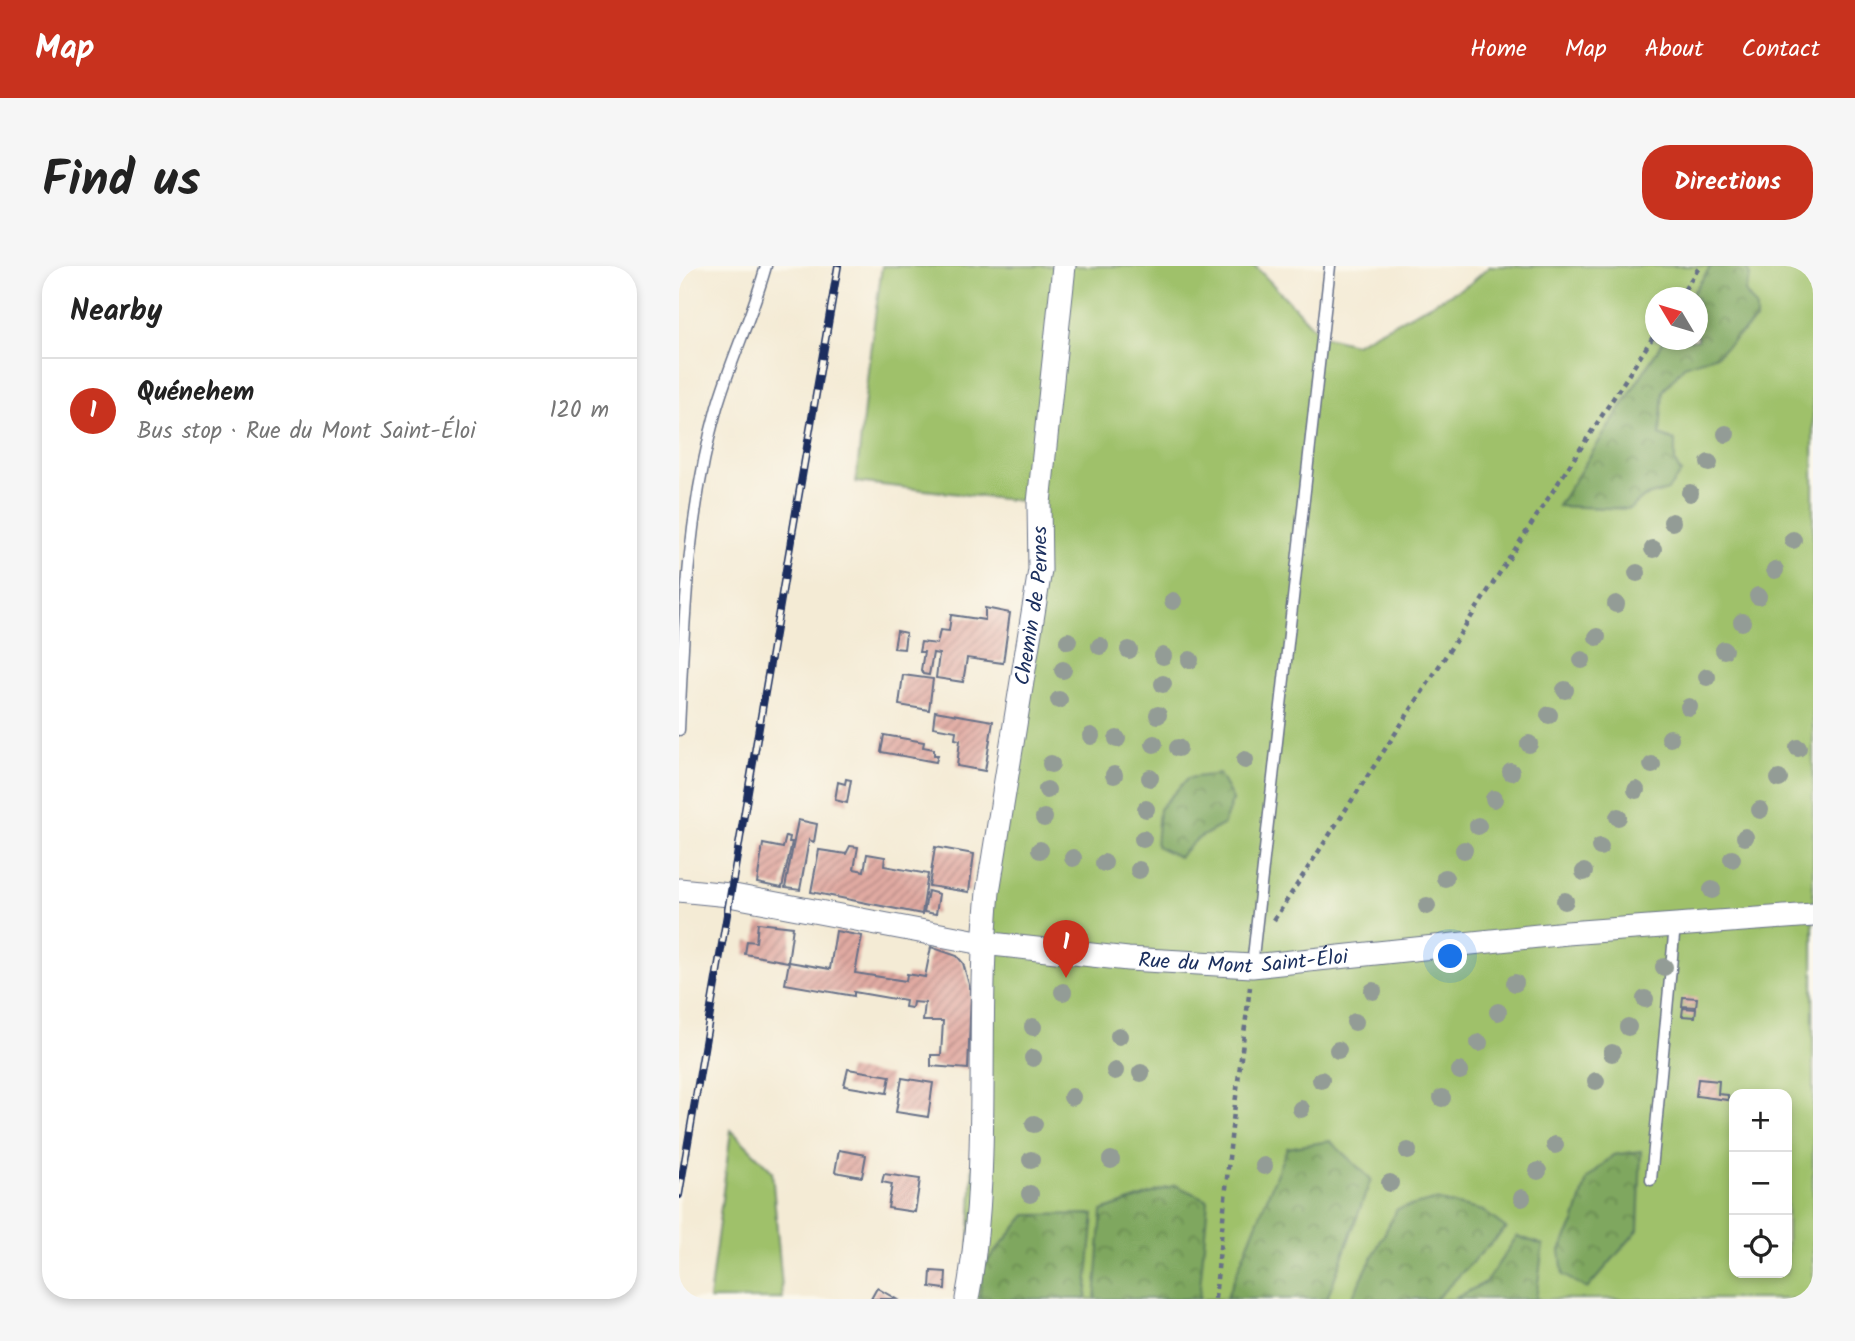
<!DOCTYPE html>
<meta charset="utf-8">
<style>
:root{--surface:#fff;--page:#f6f6f6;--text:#222;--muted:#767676;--line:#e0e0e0;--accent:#c8321e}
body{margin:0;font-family:Kalam,sans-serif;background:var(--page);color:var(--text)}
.controls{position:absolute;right:21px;bottom:21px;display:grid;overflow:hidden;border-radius:14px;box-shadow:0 4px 10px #0003}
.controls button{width:63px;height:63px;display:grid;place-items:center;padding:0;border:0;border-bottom:2px solid var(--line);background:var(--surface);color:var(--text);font:35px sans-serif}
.compass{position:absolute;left:966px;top:21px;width:63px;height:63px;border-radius:50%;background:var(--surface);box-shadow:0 4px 10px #0003;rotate:308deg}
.you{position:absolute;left:772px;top:691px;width:24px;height:24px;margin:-18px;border:5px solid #fff;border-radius:50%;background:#1a73e8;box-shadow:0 0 0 10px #1a73e833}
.badge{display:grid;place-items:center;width:46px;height:46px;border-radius:50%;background:var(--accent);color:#fff;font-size:23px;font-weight:700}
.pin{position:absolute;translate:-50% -58px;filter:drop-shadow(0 2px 4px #0008)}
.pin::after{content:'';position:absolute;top:37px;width:24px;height:21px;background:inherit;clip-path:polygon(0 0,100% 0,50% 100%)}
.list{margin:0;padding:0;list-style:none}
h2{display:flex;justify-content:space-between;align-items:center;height:91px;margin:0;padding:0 28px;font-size:30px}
h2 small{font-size:23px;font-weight:400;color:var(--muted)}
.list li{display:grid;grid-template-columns:46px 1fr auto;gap:21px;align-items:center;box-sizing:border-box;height:105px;padding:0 28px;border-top:2px solid var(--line)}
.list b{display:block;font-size:26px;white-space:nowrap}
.list p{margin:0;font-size:23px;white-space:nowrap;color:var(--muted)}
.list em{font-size:23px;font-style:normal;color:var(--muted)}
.icon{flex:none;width:38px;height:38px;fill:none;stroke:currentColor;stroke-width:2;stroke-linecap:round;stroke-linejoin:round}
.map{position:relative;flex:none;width:1134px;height:1033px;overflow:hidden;border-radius:28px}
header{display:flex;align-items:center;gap:42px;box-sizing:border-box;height:98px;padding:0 35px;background:var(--accent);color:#fff}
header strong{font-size:33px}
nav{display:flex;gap:38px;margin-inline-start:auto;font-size:24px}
.intro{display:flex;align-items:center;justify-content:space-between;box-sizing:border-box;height:168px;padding:0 42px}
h1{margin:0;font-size:49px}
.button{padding:18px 32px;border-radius:28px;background:var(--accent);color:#fff;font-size:24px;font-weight:700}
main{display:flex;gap:42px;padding:0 42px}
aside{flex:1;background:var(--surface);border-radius:28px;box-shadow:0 4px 10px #0003}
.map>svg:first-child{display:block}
.grass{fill:#9fc16a;stroke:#5d7864;stroke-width:2;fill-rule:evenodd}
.forest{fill:url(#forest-crowns);stroke:#4d6b5e;stroke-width:2}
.building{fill:url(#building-hatch)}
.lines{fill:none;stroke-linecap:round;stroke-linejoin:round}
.lane-casing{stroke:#677188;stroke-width:13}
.street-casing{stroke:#677188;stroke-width:25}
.path{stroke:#677188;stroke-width:4.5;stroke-dasharray:5 5;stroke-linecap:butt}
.lane{stroke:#fff;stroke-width:10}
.street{stroke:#fff;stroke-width:23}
.rail-casing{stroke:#1b2f5e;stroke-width:8}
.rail{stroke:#fbf7ec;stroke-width:5;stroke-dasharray:16;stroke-linecap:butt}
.tree{fill:#939c96}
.labels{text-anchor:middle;stroke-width:7;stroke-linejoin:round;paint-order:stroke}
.street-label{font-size:21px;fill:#1b2f5e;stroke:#fbf7ec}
</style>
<header>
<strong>Map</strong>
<nav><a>Home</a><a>Map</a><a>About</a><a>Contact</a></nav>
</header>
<div class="intro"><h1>Find us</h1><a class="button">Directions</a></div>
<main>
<aside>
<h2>Nearby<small></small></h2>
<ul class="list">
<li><span class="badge">1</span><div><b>Quénehem</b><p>Bus stop · Rue du Mont Saint-Éloi</p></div><em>120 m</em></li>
</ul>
</aside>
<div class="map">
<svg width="1134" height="1033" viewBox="0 0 1134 1033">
<defs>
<pattern id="forest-crowns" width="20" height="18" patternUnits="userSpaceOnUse" patternTransform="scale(1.75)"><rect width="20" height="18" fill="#7fa75e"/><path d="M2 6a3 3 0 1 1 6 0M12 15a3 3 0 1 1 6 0" fill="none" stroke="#678851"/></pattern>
<pattern id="building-hatch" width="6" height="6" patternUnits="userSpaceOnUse" patternTransform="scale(1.75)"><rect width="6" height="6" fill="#e1aaa2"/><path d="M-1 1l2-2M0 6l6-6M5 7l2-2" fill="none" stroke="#b68b87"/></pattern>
</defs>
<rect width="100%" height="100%" fill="#fbf7ec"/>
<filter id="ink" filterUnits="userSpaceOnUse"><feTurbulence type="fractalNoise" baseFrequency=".0143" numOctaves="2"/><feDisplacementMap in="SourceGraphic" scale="14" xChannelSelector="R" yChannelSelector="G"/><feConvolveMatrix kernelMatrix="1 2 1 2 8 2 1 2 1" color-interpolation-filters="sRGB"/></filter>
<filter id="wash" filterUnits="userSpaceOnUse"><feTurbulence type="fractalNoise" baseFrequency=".00686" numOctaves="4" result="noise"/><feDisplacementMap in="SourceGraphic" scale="28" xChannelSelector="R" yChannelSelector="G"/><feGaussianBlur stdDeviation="1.57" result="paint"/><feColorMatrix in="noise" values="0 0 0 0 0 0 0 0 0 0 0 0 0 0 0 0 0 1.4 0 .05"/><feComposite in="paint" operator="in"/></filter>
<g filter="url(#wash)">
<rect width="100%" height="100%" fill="#f4ebd5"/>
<g class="grass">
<path d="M203,0H576L643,70L676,78L791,18L811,0H1134V1033H288L304,677L359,237L177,216L191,86ZM976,32H1018V74H976ZM1055,828H1108V1007H1055Z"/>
<polygon points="52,864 93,905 104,1033 30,1033"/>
</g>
<g class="forest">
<polygon points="1032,0 1067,0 1071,10 1066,26 1077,41 1077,54 1038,89 1005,100 984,125 981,169 996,175 996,196 1002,207 989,224 965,231 951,243 879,240 985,74 1018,74 1018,32 1011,31"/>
<polygon points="540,508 554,533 544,559 518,573 500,591 477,580 480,543 509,512"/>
<polygon points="651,875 692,913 648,1033 547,1033 608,882"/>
<polygon points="962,885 959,964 908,1023 884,1009 881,984 895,957 908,913 934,889"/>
<polygon points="496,919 529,934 520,1033 416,1033 423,945"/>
<polygon points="756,934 804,945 827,962 757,1033 672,1033 718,943"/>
<polygon points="415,948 407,1033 300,1033 304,1000 347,949"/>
<polygon points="838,970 864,979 857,1033 775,1033 807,1016"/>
</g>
<g id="blocks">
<g class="building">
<polygon points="306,342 331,347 324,397 288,392 284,416 257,412 260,388 254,387 250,409 244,408 242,404 245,386 240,386 242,376 258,378 261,364 270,365 272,349 306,354"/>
<polygon points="218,365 227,367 225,383 215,382"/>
<polygon points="224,409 254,413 250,444 220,439"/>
<polygon points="256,445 314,455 306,505 278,500 281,474 276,473 277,465 254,461"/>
<polygon points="205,469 245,476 244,481 255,483 255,489 259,489 257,496 202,486"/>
<polygon points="167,513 172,514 168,537 156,534 159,516 166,518"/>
<polygon points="119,554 138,558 135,576 130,574 121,624 106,622"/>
<polygon points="107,570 111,571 110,576 113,576 103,622 78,617 84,578 104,582"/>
<polygon points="171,580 179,581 175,603 185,605 188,588 206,591 205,600 249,608 243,648 132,626 140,584 167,588"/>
<polygon points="256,581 295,588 290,626 250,620"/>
<polygon points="249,625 260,628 257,648 245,646"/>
<polygon points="79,657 114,661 109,696 66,688 68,675 77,676"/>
<polygon points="157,665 183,670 176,707 227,715 228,708 246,711 252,681 278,690 284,697 292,726 289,803 252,800 252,789 262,789 264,755 244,755 246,737 234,736 233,742 226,741 227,735 175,726 175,730 106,718 110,696 151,703"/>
<polygon points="1004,731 1018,732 1017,741 1003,740"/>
<polygon points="1004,742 1017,743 1016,751 1003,750"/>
<polygon points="169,803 211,810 208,827 165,820"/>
<polygon points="223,812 254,817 249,851 217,846"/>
<polygon points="1019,813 1040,815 1039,828 1049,829 1049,834 1017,830"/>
<polygon points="160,884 187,889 183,911 156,906"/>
<polygon points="205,908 241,913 236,946 209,942 213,918 203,916"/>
<polygon points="252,1005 267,1006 266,1023 251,1021"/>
<polygon points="198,1022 217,1033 192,1033"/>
</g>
</g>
</g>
<g filter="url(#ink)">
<use href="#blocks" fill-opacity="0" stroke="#677188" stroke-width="2"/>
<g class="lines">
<defs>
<g id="lane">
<path d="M0,464C5,355 8,247 38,141C52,93 74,48 87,0"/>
<polyline points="573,700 651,0"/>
<polyline points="972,914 996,659"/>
</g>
<g id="street">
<path id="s1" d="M0,624L50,629L304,677L449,693L573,700L888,667L1134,649"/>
<path id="s2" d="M288,1033C313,899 296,761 309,626L361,304L360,237L385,0"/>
</g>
</defs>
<use href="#lane" class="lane-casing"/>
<use href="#street" class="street-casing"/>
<g class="path">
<polyline points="1000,32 1021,0"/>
<polyline points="595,654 976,68"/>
<polyline points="536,1033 553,862 571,721"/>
</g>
<use href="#lane" class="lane"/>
<use href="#street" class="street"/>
<defs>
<polyline id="rail" points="0,929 159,0"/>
</defs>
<use href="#rail" class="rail-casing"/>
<use href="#rail" class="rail"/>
</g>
<g class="tree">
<circle cx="1047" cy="168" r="9"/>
<circle cx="1030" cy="197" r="9"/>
<circle cx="1011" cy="227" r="9"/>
<circle cx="993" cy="256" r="9"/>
<circle cx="1114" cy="274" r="9"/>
<circle cx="974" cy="283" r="9"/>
<circle cx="1096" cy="304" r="9"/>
<circle cx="958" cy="307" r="9"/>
<circle cx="1079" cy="330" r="9"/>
<circle cx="494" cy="335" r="9"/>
<circle cx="937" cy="338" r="9"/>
<circle cx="1063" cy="356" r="9"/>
<circle cx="918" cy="371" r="9"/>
<circle cx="389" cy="375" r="9"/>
<circle cx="421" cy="380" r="9"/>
<circle cx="450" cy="384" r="9"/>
<circle cx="1045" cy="384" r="9"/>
<circle cx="484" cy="390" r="9"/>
<circle cx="511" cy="394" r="9"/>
<circle cx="903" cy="394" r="9"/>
<circle cx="384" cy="404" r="9"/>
<circle cx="1028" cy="411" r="9"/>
<circle cx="484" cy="418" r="9"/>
<circle cx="886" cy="424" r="9"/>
<circle cx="380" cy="434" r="9"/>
<circle cx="1010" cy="441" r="9"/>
<circle cx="479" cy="449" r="9"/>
<circle cx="870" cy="449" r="9"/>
<circle cx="412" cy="470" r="9"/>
<circle cx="991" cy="472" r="9"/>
<circle cx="438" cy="473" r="9"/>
<circle cx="475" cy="478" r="9"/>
<circle cx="850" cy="478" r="9"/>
<circle cx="499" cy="482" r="9"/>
<circle cx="1119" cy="482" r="9"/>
<circle cx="566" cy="494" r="9"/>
<circle cx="372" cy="498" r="9"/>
<circle cx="973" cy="499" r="9"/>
<circle cx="832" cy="506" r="9"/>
<circle cx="435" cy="509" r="9"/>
<circle cx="471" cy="512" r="9"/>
<circle cx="1100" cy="513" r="9"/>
<circle cx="368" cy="524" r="9"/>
<circle cx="957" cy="524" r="9"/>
<circle cx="815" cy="533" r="9"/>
<circle cx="467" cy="543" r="9"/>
<circle cx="1081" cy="544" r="9"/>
<circle cx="939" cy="551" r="9"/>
<circle cx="365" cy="552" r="9"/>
<circle cx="799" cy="560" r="9"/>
<circle cx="1066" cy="571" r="9"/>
<circle cx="464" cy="573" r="9"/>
<circle cx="921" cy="581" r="9"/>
<circle cx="361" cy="584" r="9"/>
<circle cx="785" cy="584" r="9"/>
<circle cx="394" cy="592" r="9"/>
<circle cx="1053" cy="593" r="9"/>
<circle cx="425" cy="597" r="9"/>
<circle cx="460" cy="604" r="9"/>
<circle cx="905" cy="606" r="9"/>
<circle cx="766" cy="612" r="9"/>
<circle cx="1033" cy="624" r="9"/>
<circle cx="886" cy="635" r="9"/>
<circle cx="748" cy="640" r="9"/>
<circle cx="985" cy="701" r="9"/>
<circle cx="836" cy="717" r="9"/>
<circle cx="694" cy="725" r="9"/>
<circle cx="384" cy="726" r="9"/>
<circle cx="966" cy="733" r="9"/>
<circle cx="819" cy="746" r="9"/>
<circle cx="676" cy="756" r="9"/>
<circle cx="354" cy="761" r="9"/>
<circle cx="949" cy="761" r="9"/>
<circle cx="440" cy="770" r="9"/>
<circle cx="800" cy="777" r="9"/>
<circle cx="659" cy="784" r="9"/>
<circle cx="933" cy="787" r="9"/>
<circle cx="354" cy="792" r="9"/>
<circle cx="436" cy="805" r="9"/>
<circle cx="781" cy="805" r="9"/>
<circle cx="462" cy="807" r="9"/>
<circle cx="642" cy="814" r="9"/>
<circle cx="917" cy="815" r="9"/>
<circle cx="393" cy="831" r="9"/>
<circle cx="763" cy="832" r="9"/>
<circle cx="622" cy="843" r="9"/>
<circle cx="355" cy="858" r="9"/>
<circle cx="876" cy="879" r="9"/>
<circle cx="729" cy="885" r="9"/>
<circle cx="352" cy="894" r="9"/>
<circle cx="432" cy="894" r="9"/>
<circle cx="585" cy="900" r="9"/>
<circle cx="859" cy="905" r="9"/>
<circle cx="711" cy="917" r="9"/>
<circle cx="351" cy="928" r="9"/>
<circle cx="843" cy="932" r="9"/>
</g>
</g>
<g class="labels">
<g class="street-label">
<text dy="7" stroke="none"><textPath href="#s2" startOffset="698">Chemin de Pernes</textPath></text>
<text dy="7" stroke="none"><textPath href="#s1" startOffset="570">Rue du Mont Saint-Éloi</textPath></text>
</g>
</g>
</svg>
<div class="controls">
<button>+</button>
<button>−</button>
<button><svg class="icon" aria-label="locate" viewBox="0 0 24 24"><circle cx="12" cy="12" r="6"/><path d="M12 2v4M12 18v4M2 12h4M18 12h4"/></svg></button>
</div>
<svg class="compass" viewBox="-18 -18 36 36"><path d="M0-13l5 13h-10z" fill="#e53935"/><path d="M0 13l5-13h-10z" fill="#767676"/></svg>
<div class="you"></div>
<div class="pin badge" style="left:387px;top:712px">1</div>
</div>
</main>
